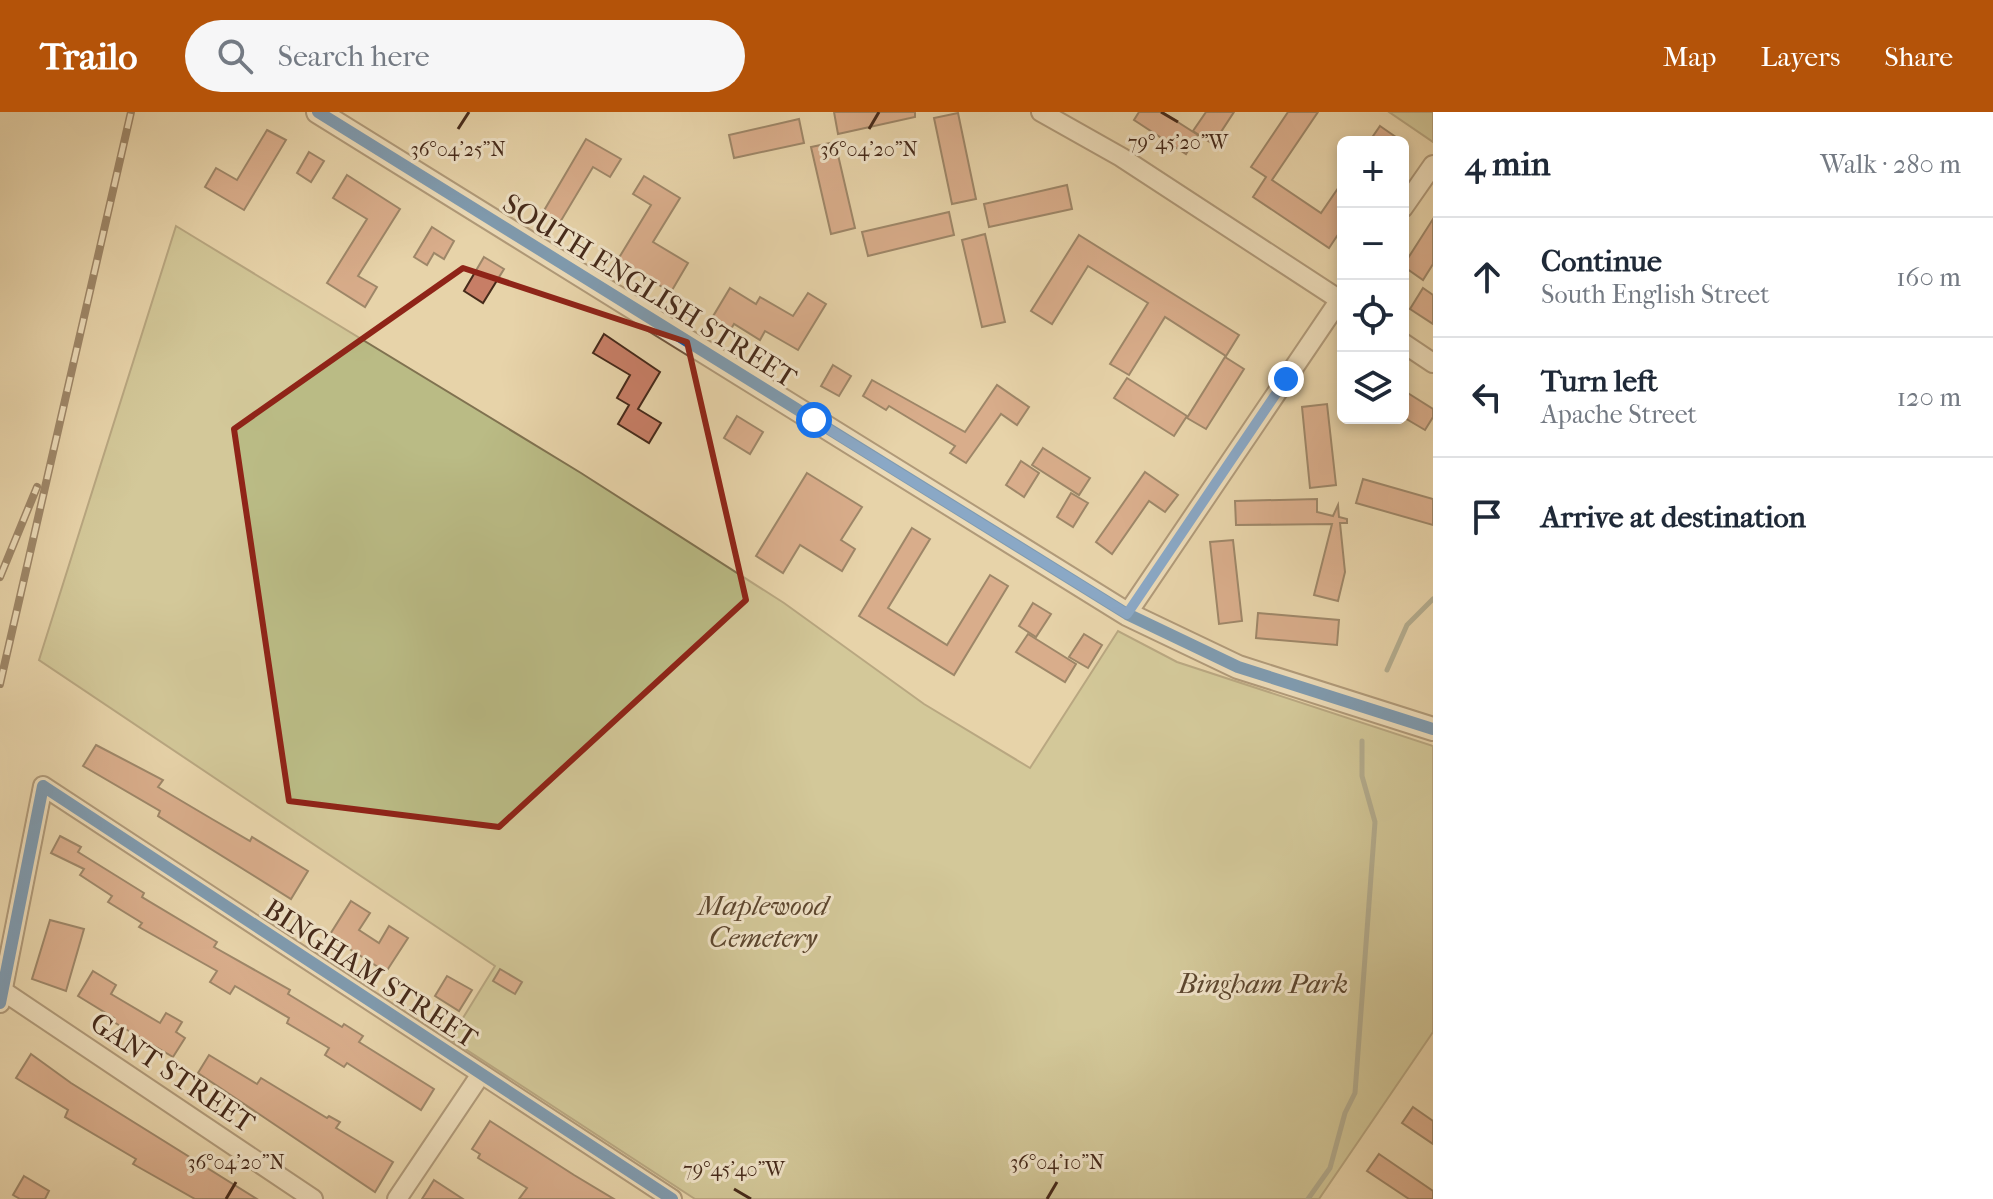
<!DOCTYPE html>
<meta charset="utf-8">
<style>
:root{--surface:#fff;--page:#f6f6f7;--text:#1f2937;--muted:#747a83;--line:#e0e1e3;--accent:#b45309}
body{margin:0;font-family:"IM FELL French Canon",serif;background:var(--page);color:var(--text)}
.controls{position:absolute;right:24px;top:24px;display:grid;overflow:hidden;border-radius:12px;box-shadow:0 4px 12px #0003}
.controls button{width:72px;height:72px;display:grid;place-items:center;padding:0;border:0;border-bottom:2px solid var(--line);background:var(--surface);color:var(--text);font:40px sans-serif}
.stop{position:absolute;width:24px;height:24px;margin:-18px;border:6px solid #1a73e8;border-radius:50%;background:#fff}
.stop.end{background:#1a73e8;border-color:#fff;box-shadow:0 2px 8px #0008}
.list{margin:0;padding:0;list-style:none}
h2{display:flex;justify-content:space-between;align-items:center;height:104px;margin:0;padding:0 32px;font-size:34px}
h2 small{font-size:26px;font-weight:400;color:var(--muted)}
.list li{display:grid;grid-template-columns:52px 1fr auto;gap:24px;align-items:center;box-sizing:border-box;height:120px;padding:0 32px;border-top:2px solid var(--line)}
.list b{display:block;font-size:30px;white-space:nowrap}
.list p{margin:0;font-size:26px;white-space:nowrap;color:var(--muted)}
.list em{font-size:26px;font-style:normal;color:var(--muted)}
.icon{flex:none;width:44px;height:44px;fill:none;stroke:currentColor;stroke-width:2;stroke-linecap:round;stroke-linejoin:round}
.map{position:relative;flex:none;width:1433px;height:1087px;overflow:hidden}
header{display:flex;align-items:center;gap:48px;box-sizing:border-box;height:112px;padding:0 40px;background:var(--accent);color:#fff}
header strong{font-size:38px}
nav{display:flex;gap:44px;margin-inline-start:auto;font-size:28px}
.search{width:560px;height:72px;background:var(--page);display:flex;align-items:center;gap:20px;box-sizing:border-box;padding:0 28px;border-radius:44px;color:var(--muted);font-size:30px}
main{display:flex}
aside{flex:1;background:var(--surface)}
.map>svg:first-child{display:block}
.green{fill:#babb85;stroke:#807250;stroke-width:2}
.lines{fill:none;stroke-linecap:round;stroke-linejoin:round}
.stream{stroke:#777f70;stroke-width:5}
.building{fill:#c77e66;stroke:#462a1a;stroke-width:2}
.minor-casing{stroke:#6e543e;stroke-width:22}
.tertiary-casing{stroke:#6e543e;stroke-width:26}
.minor{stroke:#efe2c7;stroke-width:18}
.tertiary{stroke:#efe2c7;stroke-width:22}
.rail-casing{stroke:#462a1a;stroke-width:8}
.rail{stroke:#efe2c7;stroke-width:5;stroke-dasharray:15;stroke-linecap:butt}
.cycleway-casing{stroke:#efe2c7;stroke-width:17}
.cycleway{stroke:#0057b8;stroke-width:12}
.route{stroke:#1a73e8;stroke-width:10}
.marked{fill:none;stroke:#8f2418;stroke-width:6;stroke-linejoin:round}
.ticks{fill:none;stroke:#462a1a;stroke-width:3}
.labels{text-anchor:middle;stroke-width:6;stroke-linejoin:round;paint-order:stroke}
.street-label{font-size:28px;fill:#462a1a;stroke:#efe2c7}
.park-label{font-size:28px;font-style:italic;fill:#5d472f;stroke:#efe2c7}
.ticks-label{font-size:20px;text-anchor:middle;fill:#462a1a;stroke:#efe2c7;stroke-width:6;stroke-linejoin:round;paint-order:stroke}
</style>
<header>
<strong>Trailo</strong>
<div class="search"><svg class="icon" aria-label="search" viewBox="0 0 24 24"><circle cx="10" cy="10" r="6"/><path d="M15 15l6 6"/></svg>Search here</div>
<nav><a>Map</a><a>Layers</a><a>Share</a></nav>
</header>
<main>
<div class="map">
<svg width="1433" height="1087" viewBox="0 0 1433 1087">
<rect width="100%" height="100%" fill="#e7d3a9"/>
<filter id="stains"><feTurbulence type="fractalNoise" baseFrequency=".0025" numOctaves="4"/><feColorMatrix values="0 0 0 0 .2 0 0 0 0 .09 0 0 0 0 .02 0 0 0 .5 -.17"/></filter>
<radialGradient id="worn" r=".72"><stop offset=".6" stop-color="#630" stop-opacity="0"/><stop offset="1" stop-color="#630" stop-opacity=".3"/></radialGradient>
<g class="green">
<polygon points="1389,0 1433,0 1433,30"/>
<polygon points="176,114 581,361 784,491 924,592 1030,656 1118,519 1177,550 1433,634 1433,920 1319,1087 695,1087 450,927 495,854 39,548"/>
</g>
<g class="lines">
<g class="stream">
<polyline points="1387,558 1407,513 1433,487"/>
<polyline points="1308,1087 1330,1056 1345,1001 1355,981 1375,710 1362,664 1362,629"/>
</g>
</g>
<g class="building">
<polygon points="834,0 915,0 915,5 838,22"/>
<polygon points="1139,0 1162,0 1198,23 1186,42 1134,8"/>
<polygon points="1206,0 1234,0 1213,32 1193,19"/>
<polygon points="1288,0 1318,0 1272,68 1321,101 1343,69 1343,115 1329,136 1253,85 1266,65 1251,55"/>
<polygon points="958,1 976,87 952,92 934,6"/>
<polygon points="799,7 804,31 734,46 729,23"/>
<polygon points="1380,14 1403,30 1369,30"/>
<polygon points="267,18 286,28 244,98 205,75 216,56 237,68"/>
<polygon points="586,27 621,47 610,65 593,55 559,112 542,102"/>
<polygon points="835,30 855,116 831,122 811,35"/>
<polygon points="309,40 324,49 311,70 297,61"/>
<polygon points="347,63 400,97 358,164 377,175 365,195 327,171 367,107 333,86"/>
<polygon points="644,64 680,86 653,130 688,151 671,180 617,149 651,93 633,82"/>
<polygon points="1067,73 1072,97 989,115 984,92"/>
<polygon points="949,100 954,123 868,144 862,120"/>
<polygon points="1433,107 1433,152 1423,168 1403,154"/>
<polygon points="432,115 454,129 444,147 434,141 427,153 414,145"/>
<polygon points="985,122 1005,210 982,215 962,128"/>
<polygon points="1079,123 1239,223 1226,244 1165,205 1129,263 1110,252 1148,191 1088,154 1052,212 1031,199"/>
<polygon points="484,145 504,157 483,191 464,179"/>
<polygon points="730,176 756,192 760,185 793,204 808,181 826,192 798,238 765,219 760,228 734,212 731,217 712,206"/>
<polygon points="1423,176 1433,183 1433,212 1410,197"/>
<polygon points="604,222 660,260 638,297 661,311 649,331 618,312 629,293 617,286 630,263 593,241"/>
<polygon points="1225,245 1244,257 1206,317 1187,306"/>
<polygon points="833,253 851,264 839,284 821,274"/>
<polygon points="1127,266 1187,304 1174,324 1114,286"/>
<polygon points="872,268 965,320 997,273 1029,295 1017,313 1001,302 966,351 950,341 955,334 889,294 886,298 863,284"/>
<polygon points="1403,278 1433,297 1433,305 1425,318 1403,305"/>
<polygon points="1327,292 1336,373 1310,376 1302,295"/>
<polygon points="737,304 763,320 750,342 724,326"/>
<polygon points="1043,336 1090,366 1079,383 1032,353"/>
<polygon points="1021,349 1039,361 1024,385 1006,373"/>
<polygon points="1145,360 1178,383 1165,400 1149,389 1112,442 1096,430"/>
<polygon points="807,361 862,395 841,428 855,437 842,459 800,433 783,461 756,444"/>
<polygon points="1363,367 1433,387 1433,413 1356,391"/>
<polygon points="1071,381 1088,391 1073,415 1057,405"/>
<polygon points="1317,387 1317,400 1333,404 1338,393 1339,405 1347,407 1347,411 1340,411 1345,460 1338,489 1314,483 1332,412 1236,413 1235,389"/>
<polygon points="912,416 930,427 888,496 947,533 990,463 1008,474 954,563 859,504"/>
<polygon points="1233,428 1242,509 1219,512 1210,430"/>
<polygon points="1033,491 1051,502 1036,525 1019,514"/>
<polygon points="1258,501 1339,508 1337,533 1256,526"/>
<polygon points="1028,522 1076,552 1065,570 1016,540"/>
<polygon points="1084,522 1102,533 1088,556 1069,545"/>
<polygon points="96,633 163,668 158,675 212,707 250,729 252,725 308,759 291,787 158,704 160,699 83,654"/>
<polygon points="60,724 81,735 78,740 144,781 142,785 217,830 214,835 290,878 288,882 342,915 344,912 363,924 359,930 434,977 421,998 347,951 344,955 325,943 329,936 287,911 289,906 235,874 230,882 210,870 217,859 139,815 142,811 108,790 112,784 80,763 84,757 51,741"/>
<polygon points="351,789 370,801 359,818 379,831 389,814 408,826 386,860 329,824"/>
<polygon points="50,808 84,817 66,879 32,867"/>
<polygon points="500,857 522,870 515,882 493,869"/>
<polygon points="93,859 116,873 111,882 160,911 166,901 182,910 176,920 185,926 173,945 112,909 114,906 78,884"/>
<polygon points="447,864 472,878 459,899 435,884"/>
<polygon points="31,942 71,971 257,1087 195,1087 133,1052 136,1047 65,1005 68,998 16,966"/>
<polygon points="209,943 257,972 261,966 327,1006 329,1004 340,1010 336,1016 393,1050 375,1080 198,961"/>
<polygon points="1413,995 1433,1009 1433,1032 1402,1011"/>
<polygon points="490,1009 574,1063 614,1087 519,1087 527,1076 478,1046 480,1042 472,1037"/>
<polygon points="1379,1042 1433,1079 1433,1087 1409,1087 1367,1059"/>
<polygon points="24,1064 49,1079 45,1087 20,1087 13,1083"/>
<polygon points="434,1068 463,1087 422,1087"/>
</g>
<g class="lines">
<defs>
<g id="minor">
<polyline points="1041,0 1121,45 1343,190"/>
<polyline points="1403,96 1433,53"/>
<polyline points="1403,231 1433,251"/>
<polyline points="1127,502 1343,183"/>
<polyline points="3,879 313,1087"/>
<polyline points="0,891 43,674 672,1087"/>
<polyline points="397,1087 481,962"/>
</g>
<polyline id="tertiary" points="318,0 1127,502 1238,555 1433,617"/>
</defs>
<use href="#minor" class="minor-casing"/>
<use href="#tertiary" class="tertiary-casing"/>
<use href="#minor" class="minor"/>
<use href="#tertiary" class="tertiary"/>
<defs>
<g id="rail">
<polyline points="0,465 37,375"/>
<polyline points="0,572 131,0"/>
</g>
</defs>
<use href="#rail" class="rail-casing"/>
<use href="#rail" class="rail"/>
<defs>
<g id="cycleway">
<polyline points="318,0 1127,502 1238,555 1433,617"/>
<polyline points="0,891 43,674 672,1087"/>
</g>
</defs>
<use href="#cycleway" class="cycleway-casing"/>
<use href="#cycleway" class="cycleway"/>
</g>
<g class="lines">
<polyline class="route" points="814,308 1127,502 1286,267"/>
</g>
<path d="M0 0H1433V1087H0ZM463,156L687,230L746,488L499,715L289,689L234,317Z" fill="#e7d3a9" fill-opacity=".55" fill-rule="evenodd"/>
<path class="marked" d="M463,156L687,230L746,488L499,715L289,689L234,317Z"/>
<path class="ticks" d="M1161,0L1178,10M458,17L469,0M869,17L879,0M734,1077L751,1087M226,1087L236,1070M1047,1087L1057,1070"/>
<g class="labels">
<g class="street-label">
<text transform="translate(650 178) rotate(32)" y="10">SOUTH ENGLISH STREET</text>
<text transform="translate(371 861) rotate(33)" y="10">BINGHAM STREET</text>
<text transform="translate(173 960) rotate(34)" y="10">GANT STREET</text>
</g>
<g class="park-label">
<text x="763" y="803">Maplewood<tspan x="763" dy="32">Cemetery</tspan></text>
<text x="1263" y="881">Bingham Park</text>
</g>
</g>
<g class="ticks-label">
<text x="1178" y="37">79°45'20"W</text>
<text x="458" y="44">36°04'25"N</text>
<text x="869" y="44">36°04'20"N</text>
<text x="236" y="1057">36°04'20"N</text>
<text x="1057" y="1057">36°04'10"N</text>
<text x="734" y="1064">79°45'40"W</text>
</g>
<rect width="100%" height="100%" filter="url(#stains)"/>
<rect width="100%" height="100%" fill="url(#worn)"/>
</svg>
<div class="controls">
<button>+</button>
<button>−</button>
<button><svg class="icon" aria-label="locate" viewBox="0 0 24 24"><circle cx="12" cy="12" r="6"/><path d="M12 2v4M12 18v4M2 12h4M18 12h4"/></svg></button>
<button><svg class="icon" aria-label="layers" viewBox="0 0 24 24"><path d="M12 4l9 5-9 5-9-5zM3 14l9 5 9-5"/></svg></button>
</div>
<div class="stop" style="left:814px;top:308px"></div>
<div class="stop end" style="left:1286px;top:267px"></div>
</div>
<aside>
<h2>4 min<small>Walk · 280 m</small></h2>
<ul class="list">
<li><svg class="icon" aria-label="ahead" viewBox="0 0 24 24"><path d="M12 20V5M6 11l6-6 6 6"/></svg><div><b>Continue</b><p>South English Street</p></div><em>160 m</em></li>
<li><svg class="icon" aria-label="left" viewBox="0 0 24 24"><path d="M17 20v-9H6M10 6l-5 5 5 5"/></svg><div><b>Turn left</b><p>Apache Street</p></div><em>120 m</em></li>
<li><svg class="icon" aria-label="arrive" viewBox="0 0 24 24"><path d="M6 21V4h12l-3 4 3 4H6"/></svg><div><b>Arrive at destination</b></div></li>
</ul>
</aside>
</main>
